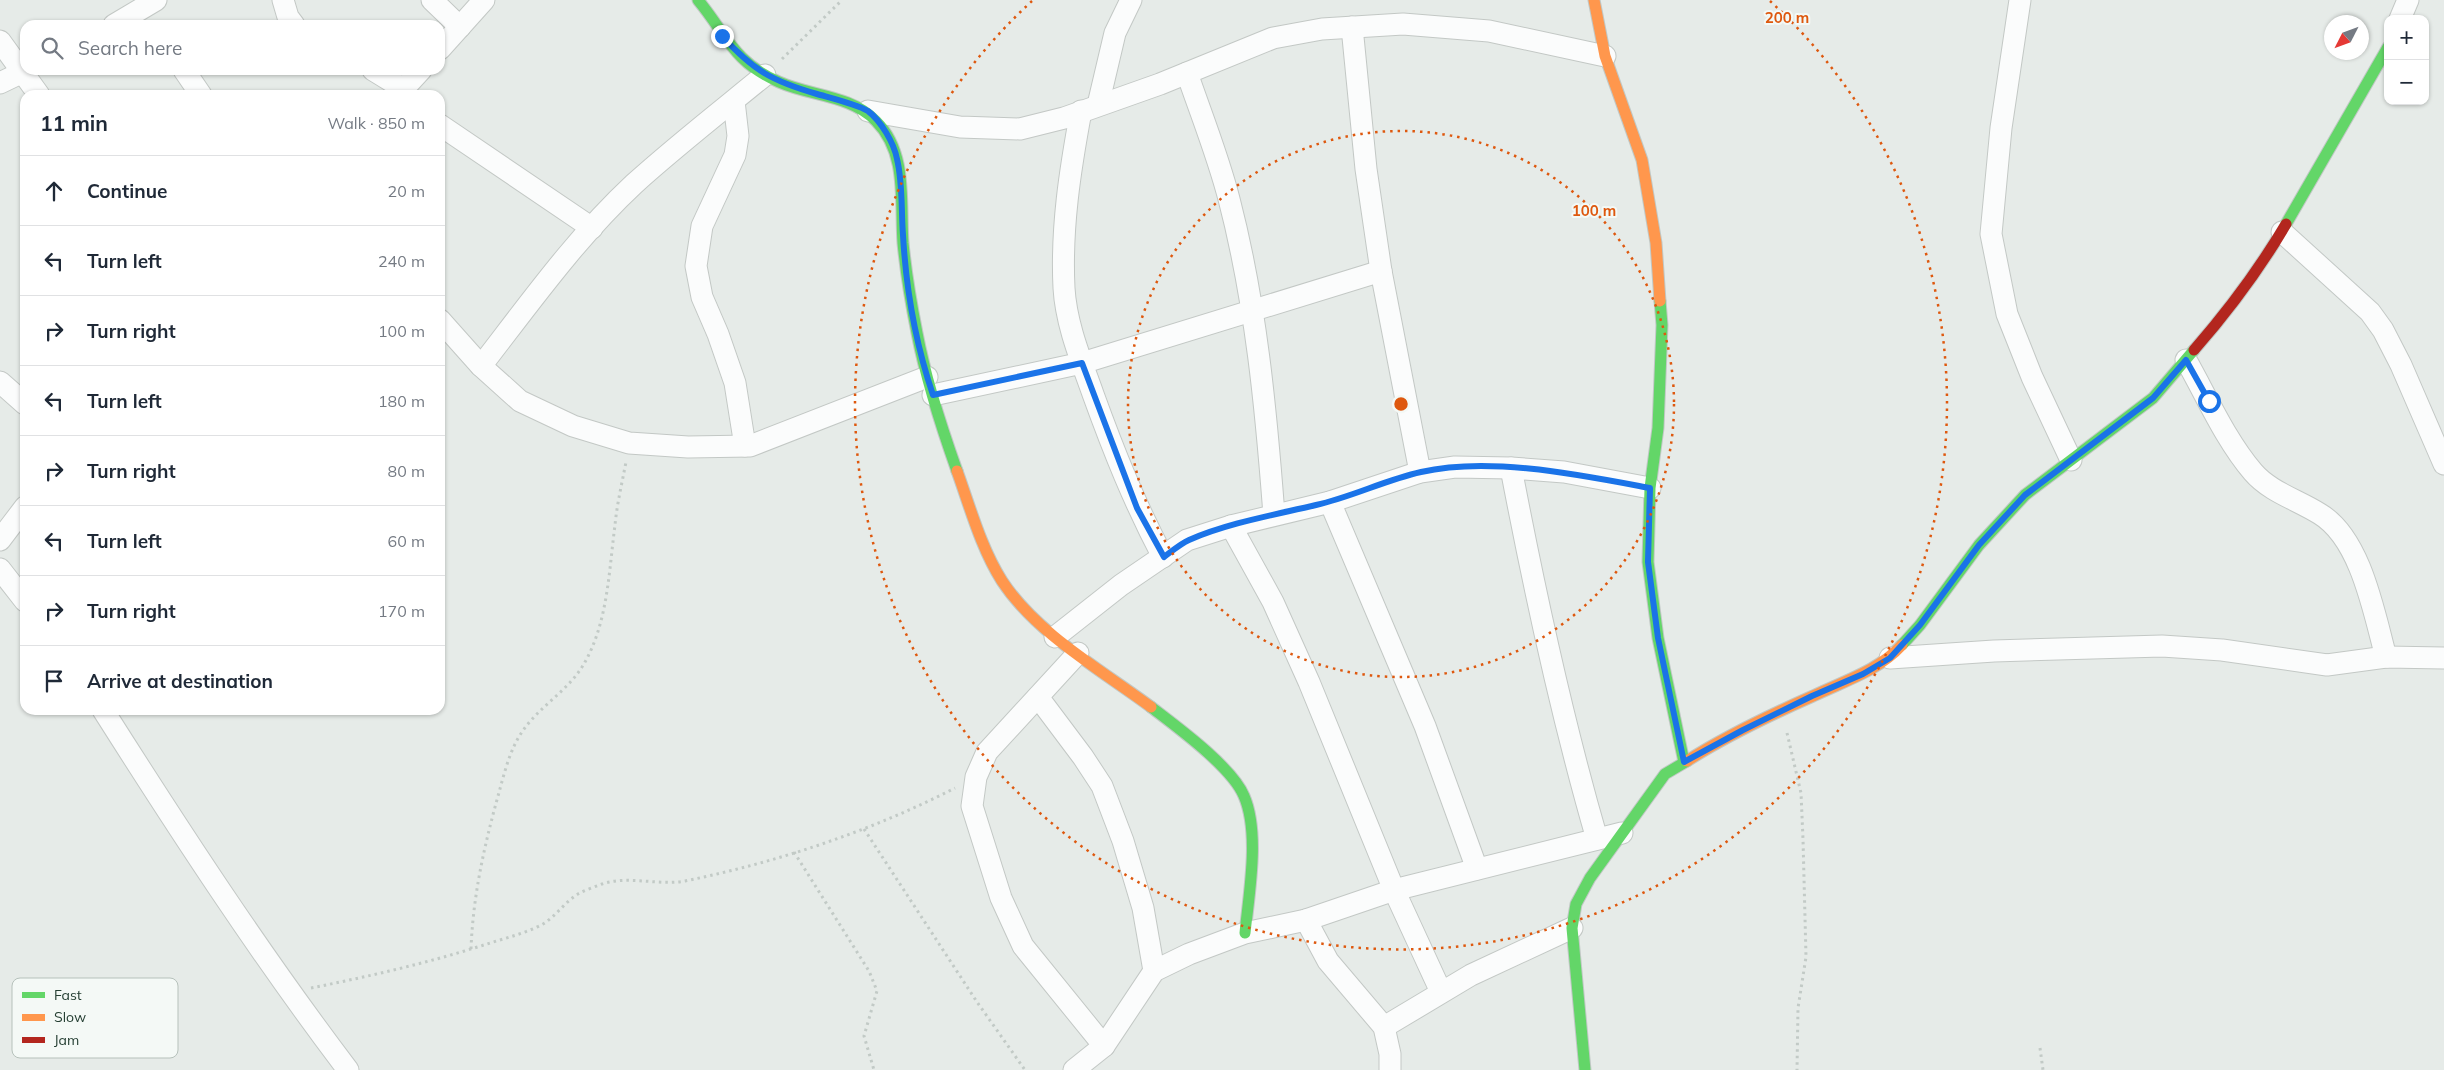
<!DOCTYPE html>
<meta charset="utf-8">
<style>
:root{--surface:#fff;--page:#f6f6f7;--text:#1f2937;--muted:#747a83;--line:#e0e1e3}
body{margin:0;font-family:Mulish,sans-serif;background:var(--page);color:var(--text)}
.controls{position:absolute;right:15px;top:15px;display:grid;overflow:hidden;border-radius:10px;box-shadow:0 1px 4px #0004}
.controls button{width:45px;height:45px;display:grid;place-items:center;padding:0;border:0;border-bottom:1px solid var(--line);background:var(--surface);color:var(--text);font:25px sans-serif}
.compass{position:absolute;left:2324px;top:15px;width:45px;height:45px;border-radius:50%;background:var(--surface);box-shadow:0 1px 4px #0004;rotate:228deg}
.stop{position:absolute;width:15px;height:15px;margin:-11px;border:4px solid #1a73e8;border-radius:50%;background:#fff}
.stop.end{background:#1a73e8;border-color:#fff;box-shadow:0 1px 5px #0008}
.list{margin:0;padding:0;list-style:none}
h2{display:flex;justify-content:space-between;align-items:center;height:65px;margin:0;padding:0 20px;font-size:21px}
h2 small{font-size:16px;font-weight:400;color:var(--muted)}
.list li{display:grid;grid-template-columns:32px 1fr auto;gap:15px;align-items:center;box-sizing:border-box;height:70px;padding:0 20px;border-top:1px solid var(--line)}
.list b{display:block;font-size:19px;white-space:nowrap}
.list em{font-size:16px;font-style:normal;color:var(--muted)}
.icon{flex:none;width:28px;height:28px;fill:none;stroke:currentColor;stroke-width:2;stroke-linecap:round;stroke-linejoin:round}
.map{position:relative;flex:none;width:2444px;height:1070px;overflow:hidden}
.search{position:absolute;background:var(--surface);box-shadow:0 1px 4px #0004;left:20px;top:20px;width:425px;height:55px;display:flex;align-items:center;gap:12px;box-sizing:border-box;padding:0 18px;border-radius:15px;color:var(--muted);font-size:19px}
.panel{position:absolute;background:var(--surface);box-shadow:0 1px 4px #0004;left:20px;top:90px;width:425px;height:625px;border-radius:15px}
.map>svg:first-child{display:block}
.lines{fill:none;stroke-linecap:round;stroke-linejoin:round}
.street-casing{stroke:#c3c8c5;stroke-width:23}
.fast-casing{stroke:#c1c8c5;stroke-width:13}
.slow-casing{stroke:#c1c8c5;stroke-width:13}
.jam-casing{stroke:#c1c8c5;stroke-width:13}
.path{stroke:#c2cac6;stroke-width:3;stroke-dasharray:2.5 4;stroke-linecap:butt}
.street{stroke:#fbfcfc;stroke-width:21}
.fast{stroke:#63d668;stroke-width:11}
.slow{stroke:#ff974d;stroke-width:11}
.jam{stroke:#b3261e;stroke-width:11}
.route{stroke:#1a73e8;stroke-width:6}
.ring{fill:none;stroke:#de580e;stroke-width:2.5;stroke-dasharray:2.5 5}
.key{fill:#f4f9f6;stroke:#b6c1bb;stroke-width:1}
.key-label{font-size:14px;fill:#243e32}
.centre{fill:#de580e;stroke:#f4f9f6;stroke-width:2.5}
.ring-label{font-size:15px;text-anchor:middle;font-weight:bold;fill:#de580e;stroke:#f4f9f6;stroke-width:4;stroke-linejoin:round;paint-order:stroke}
</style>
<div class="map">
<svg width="2444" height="1070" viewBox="0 0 2444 1070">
<rect width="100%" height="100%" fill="#e6ebe8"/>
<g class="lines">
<defs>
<g id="street">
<polyline points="283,0 288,17 294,25"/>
<polyline points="432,0 460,27"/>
<polyline points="2020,0 2001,128 1991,234 2007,314 2032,377 2071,460"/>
<polyline points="2400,19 2408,0"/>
<polyline points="114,25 156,0"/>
<polyline points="1352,27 1366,169 1381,271 1420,472"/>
<polyline points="0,41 39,95"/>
<polyline points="440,49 484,0"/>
<polyline points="184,70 201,95"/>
<polyline points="373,70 404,89"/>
<path d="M1187,73C1201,114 1218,156 1229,199C1256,303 1266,409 1274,515"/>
<polyline points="0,83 27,70"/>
<polyline points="398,95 421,70"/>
<polyline points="734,101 738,136 735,155 702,226 696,266 702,297 718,334 735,383 745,446"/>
<polyline points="1098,105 1115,33 1131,0"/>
<polyline points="868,111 960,127 1020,129 1064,118 1160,84 1273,38 1322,29 1403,24 1489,31 1605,56"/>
<path d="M1081,111C1070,170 1061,228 1064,288C1066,324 1081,360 1093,394C1114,452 1134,502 1163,557"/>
<polyline points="440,125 592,228"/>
<polyline points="2282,232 2370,312 2383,330 2401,365 2444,464"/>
<polyline points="440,320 481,366 520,401 573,426 629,443 688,447 750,446 927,377"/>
<path d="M2186,360C2207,397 2225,439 2253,472C2270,492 2298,500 2320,514C2361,539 2374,613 2386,657"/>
<path d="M481,366C529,304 576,238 634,184C676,146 721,111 765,75"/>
<polyline points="0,382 25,404"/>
<polyline points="933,395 1082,363 1381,271"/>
<path d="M1511,468C1535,594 1561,715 1597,839"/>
<polyline points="1330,502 1425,726 1477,869"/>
<polyline points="1231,526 1273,602 1309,682 1394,890 1441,992"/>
<polyline points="0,540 25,507"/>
<polyline points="0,569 25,601"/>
<polyline points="1055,637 1121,585 1187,540 1231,526 1330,502 1420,472 1455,467 1511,468 1564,472 1650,488"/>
<polyline points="1078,653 987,752 976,777 972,806 1001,898 1023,946 1104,1046"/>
<polyline points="1890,658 1994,651 2162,646 2222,650 2327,665 2386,657 2444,658"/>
<polyline points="1038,697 1083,757 1102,786 1123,841 1143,908 1154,971"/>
<path d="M103,710C181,833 260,954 348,1070"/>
<polyline points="1306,920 1328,961 1384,1027 1390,1054 1390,1070"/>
<polyline points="1384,1027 1471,975 1572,928"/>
<polyline points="1074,1070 1104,1046 1154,971 1189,954 1245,933 1306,920 1394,890 1622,833"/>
</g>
<g id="fast">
<path d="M698,0C727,35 733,62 779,82C810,96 851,95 876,121C908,153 900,202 903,243C906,273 911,303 917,333C926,380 941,426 957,471"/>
<polyline points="2286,224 2388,47"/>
<polyline points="1660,301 1662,325 1658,428 1650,488 1648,562 1658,638 1684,762"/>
<polyline points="1902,645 1920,625 1979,545 2025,495 2153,398 2194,350"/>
<path d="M1151,707C1177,727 1232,767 1244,796C1260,833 1249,893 1245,933"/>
<polyline points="1585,1070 1572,928 1576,904 1590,878 1665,774 1687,761"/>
</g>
<g id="slow">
<polyline points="1594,0 1605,56 1642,160 1656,243 1660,301"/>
<path d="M957,471C970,507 981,548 1002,581C1036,633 1101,670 1151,707"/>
<path d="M1687,761C1726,736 1770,715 1813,696C1844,681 1878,671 1902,645"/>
</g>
<path id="jam" d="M2194,350C2229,310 2259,270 2286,224"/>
</defs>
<use href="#street" class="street-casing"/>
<use href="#fast" class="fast-casing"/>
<use href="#slow" class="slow-casing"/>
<use href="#jam" class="jam-casing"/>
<g class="path">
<polyline points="782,59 842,0"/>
<polyline points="1787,733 1801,793 1803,839 1806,957 1798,1008 1797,1070"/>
<polyline points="864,829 977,1002 1025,1070"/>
<polyline points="794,852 869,971 877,991 864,1036 874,1070"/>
<path d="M471,949C473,896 484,847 498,796C504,775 509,751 522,732C539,706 570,690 585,662C608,621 609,570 615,525C617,504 622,483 626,462"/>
<path d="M311,988C371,976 432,962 490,943C506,938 522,934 537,927C554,920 563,903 578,894C585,890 594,887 602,884C630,875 657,886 685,881C778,862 871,831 955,788"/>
<polyline points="2040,1048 2043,1070"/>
</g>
<use href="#street" class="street"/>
<use href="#fast" class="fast"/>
<use href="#slow" class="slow"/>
<use href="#jam" class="jam"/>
</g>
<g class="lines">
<path class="route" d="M722,36C754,71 772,81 817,94C831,98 856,104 868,111C881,121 894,143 897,159C903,184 901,210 903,235C906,288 916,345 933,395L1082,363L1137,508L1164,557C1171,552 1180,544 1189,540C1228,523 1274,515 1316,505C1352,497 1385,480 1421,472C1489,456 1581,475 1650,488L1648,562L1658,638L1684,762L1743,730L1812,696L1863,674L1890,658L1920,625L1979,545L2025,495L2153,398L2186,360L2209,401"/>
</g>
<g class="ring">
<circle cx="1401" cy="404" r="273"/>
<path d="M1770 1A546 546 0 1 1 1032 1"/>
</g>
<rect x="12" y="978" width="166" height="80" rx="8" class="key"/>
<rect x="22" y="992" width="23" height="6" fill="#63d668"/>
<rect x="22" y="1014" width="23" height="7" fill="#ff974d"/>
<rect x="22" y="1037" width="23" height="6" fill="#b3261e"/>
<g class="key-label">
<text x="54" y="1000">Fast</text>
<text x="54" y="1022">Slow</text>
<text x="54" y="1045">Jam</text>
</g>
<circle cx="1401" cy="404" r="8" class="centre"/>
<g class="ring-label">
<text x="1787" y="23">200 m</text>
<text x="1594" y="216">100 m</text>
</g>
</svg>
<div class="controls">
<button>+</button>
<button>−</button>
</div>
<svg class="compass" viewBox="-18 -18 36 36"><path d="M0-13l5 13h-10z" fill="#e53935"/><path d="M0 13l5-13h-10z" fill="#747a83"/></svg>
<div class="stop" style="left:2209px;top:401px"></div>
<div class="stop end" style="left:722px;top:36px"></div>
<div class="search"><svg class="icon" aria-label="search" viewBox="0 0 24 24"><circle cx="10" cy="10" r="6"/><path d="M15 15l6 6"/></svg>Search here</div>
<section class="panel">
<h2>11 min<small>Walk · 850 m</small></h2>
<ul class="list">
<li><svg class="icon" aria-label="ahead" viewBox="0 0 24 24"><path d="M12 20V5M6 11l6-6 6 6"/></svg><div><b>Continue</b></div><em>20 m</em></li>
<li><svg class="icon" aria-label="left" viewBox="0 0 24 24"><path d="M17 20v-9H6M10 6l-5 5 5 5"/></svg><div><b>Turn left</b></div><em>240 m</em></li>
<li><svg class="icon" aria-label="right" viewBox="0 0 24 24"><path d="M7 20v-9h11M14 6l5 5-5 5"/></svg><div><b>Turn right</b></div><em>100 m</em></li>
<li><svg class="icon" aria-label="left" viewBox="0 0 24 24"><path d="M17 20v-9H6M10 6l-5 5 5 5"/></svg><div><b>Turn left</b></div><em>180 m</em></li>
<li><svg class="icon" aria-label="right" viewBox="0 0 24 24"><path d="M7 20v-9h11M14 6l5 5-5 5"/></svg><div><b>Turn right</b></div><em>80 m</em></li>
<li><svg class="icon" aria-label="left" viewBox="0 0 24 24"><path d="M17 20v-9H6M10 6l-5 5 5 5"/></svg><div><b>Turn left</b></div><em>60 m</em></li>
<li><svg class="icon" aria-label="right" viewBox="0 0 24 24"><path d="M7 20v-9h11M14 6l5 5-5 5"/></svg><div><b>Turn right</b></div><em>170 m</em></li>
<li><svg class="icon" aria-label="arrive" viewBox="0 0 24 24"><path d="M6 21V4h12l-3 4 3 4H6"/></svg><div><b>Arrive at destination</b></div></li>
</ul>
</section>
</div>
